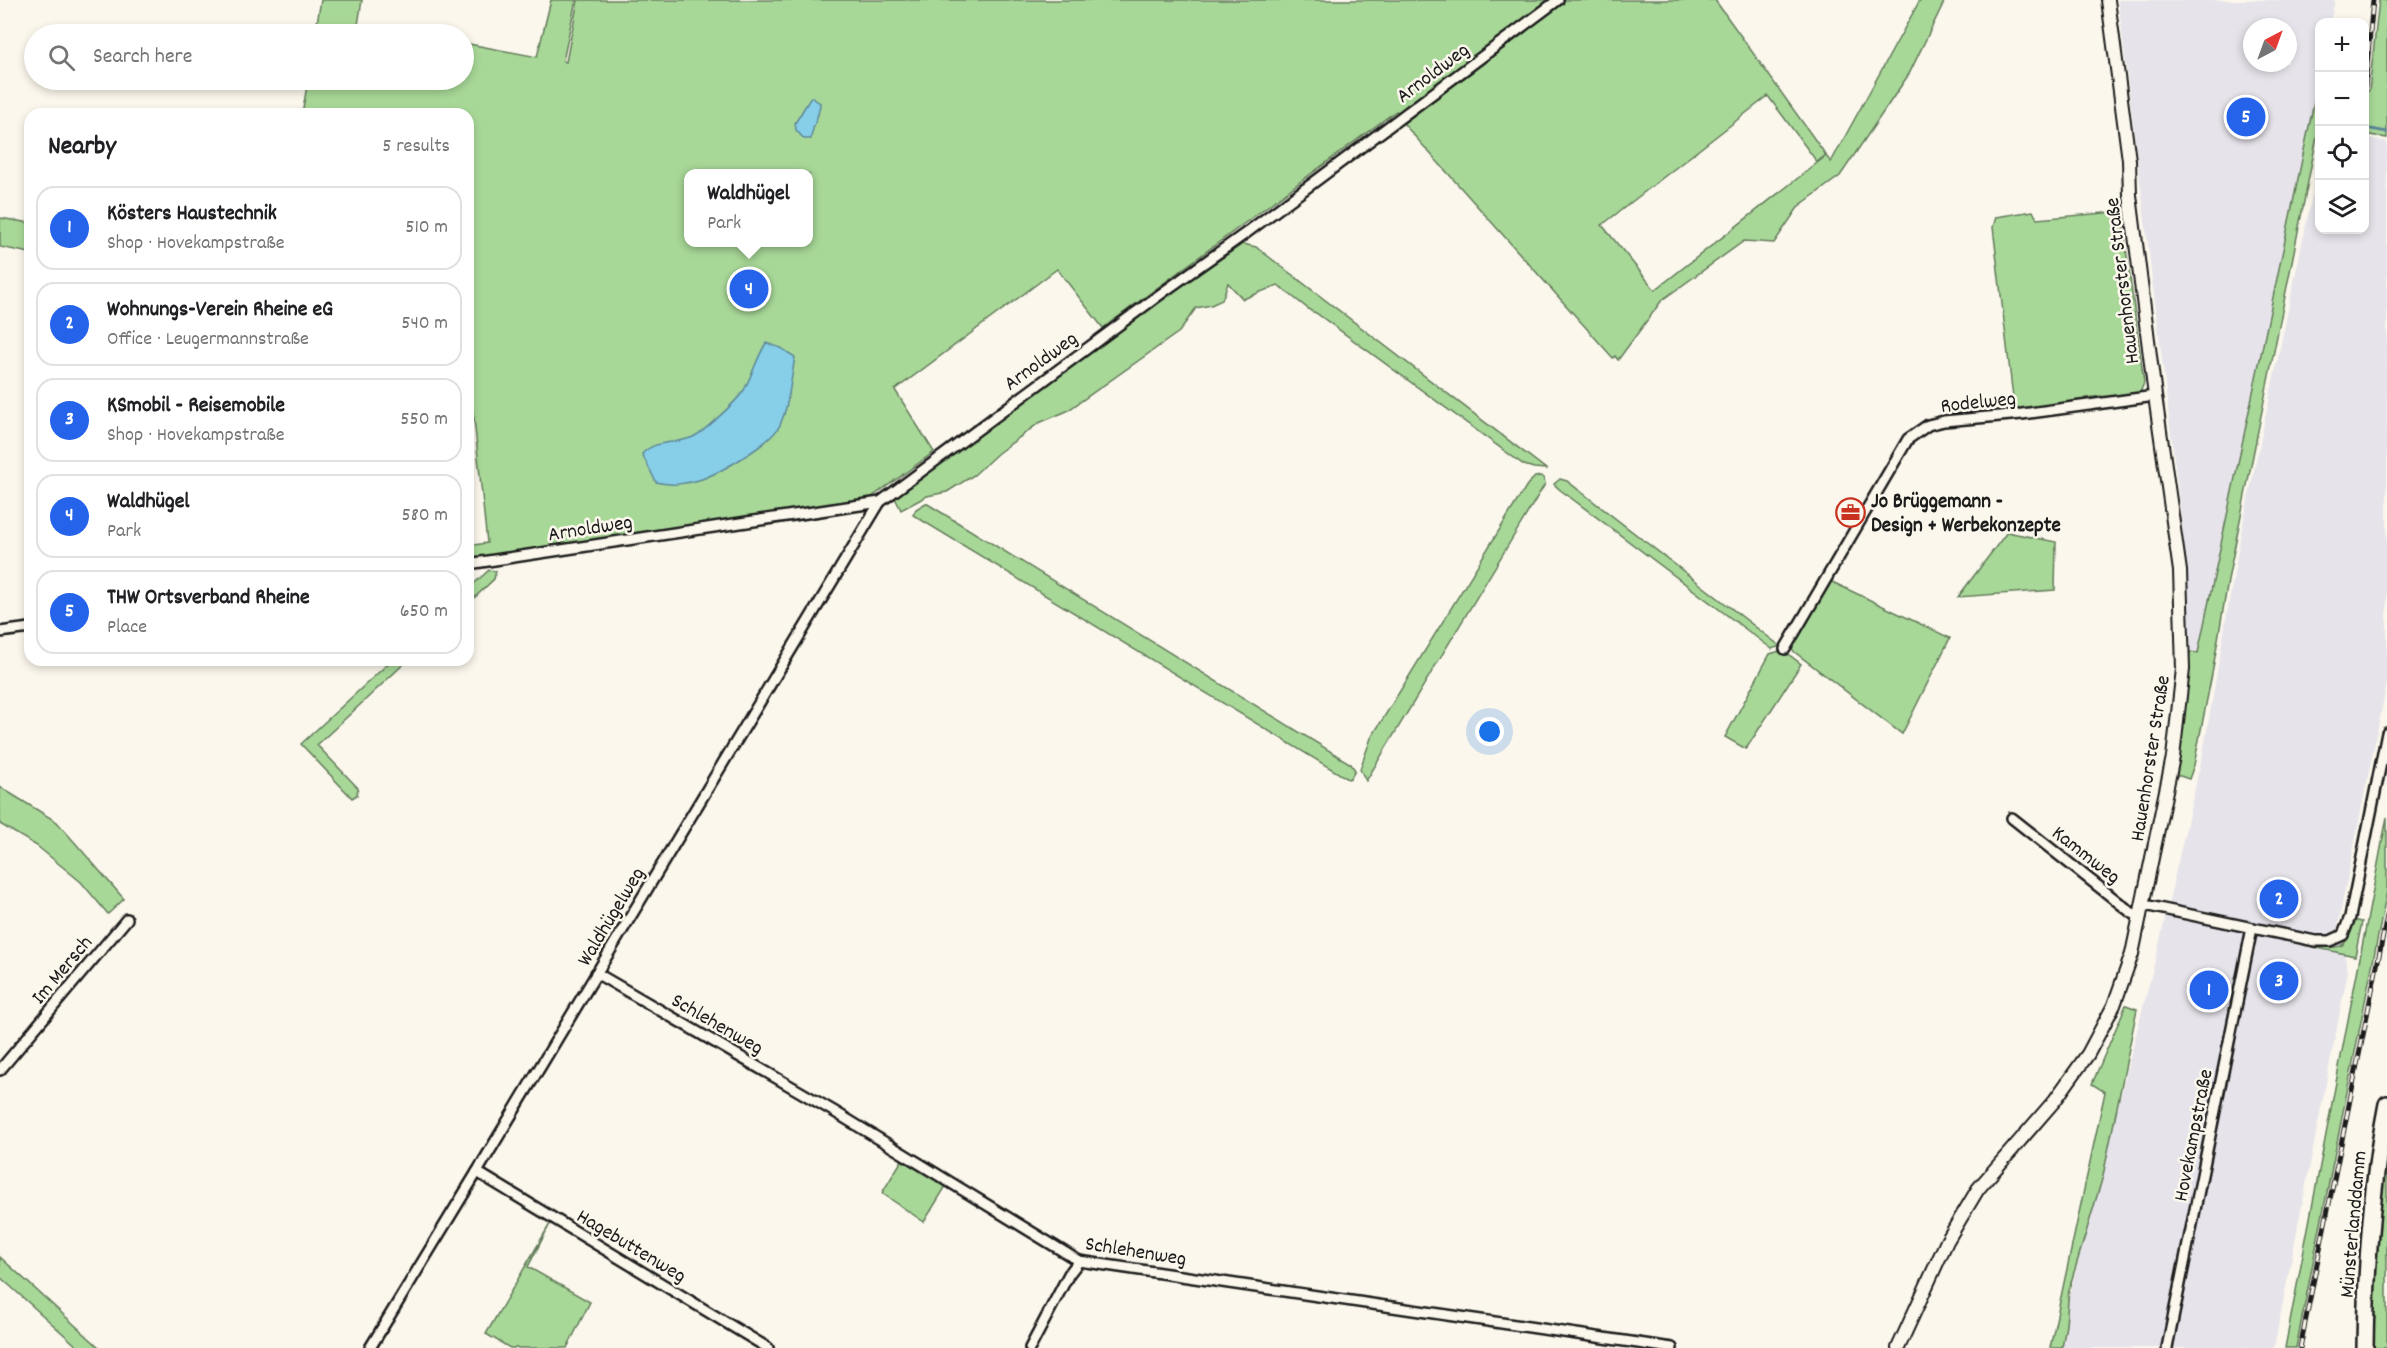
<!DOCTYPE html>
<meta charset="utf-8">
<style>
:root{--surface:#fff;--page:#f2f2f2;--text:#202124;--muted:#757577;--line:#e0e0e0;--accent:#2563eb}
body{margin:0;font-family:Dekko,sans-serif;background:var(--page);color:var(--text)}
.controls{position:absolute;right:18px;top:18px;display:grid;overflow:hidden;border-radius:12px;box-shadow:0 3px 9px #0003}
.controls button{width:54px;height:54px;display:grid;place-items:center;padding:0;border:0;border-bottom:2px solid var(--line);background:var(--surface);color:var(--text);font:30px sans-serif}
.compass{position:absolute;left:2243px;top:18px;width:54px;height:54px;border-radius:50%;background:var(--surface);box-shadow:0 3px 9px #0003;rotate:41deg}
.you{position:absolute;left:1490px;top:732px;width:21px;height:21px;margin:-15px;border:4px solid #fff;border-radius:50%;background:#1a73e8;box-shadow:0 0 0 9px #1a73e833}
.badge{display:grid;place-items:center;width:39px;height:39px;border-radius:50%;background:var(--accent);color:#fff;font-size:20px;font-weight:700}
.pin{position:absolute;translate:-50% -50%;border:3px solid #fff;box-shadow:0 2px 6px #0006}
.popup{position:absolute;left:684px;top:169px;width:129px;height:78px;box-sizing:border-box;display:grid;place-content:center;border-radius:12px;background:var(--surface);filter:drop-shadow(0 2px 4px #0005);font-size:20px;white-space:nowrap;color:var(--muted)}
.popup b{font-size:22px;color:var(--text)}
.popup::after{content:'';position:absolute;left:50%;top:100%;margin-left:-12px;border:12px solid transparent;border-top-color:var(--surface)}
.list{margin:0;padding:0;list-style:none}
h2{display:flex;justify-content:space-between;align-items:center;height:78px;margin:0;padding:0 24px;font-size:26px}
h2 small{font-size:20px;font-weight:400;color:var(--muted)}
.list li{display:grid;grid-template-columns:39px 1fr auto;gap:18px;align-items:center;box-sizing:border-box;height:84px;margin:0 12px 12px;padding:0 12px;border:2px solid var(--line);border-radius:18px}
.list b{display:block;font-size:22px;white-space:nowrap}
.list p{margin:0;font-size:20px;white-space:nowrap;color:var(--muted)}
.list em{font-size:20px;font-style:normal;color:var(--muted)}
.icon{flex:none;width:33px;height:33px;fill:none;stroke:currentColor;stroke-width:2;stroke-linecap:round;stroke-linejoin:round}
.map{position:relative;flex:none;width:2387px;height:1348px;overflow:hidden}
.search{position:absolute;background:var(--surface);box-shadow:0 3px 9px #0003;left:24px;top:24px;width:450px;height:66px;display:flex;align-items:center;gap:15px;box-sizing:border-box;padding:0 21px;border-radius:33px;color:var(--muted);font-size:22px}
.panel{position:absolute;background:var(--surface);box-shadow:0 3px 9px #0003;left:24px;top:108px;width:450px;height:558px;border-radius:18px}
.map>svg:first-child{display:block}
.built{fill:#e6e3ea;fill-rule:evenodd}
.green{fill:#a8d898;stroke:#627a5a;stroke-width:1.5;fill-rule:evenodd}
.water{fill:#87cee8;stroke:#5c8796;stroke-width:1.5}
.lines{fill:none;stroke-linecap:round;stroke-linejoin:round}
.stream{stroke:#5c8796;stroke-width:3}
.minor-casing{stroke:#1c1c1c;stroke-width:14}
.tertiary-casing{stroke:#1c1c1c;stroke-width:16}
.primary-casing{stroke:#1c1c1c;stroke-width:20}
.minor{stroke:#fbf7ec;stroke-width:9}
.tertiary{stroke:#fbf7ec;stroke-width:12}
.primary{stroke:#fbf7ec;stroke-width:15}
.rail-casing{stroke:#1c1c1c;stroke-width:5}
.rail{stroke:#fbf7ec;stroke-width:3;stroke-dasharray:9;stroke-linecap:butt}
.labels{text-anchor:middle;stroke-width:5;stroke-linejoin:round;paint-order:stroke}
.street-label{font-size:21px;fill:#1c1c1c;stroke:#fbf7ec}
.poi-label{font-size:21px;font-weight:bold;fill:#1c1c1c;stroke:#fbf7ec;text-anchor:start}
</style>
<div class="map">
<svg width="2387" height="1348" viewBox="0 0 2387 1348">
<rect width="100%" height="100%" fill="#fbf7ec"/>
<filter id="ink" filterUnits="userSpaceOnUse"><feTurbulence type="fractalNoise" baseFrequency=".0167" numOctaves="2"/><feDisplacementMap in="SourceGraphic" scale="12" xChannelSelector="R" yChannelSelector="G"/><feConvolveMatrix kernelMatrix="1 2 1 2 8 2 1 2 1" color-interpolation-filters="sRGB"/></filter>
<g filter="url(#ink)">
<g class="built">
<path d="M2118,0H2335L2330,22H2320L2319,79L2198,653L2190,652L2183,532ZM2252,27H2288V63H2252Z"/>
<polygon points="2365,137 2387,142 2387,683 2338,924 2348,971 2274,1348 2056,1348 2158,949 2203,753 2241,533 2311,201 2319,173 2320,230 2364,230"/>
</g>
<g class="green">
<polygon points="321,0 362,0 358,25 414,34 315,34"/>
<path d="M551,0H576L563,61L566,62L578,0H1715L1826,155L1817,162L1768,96L1602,225L1655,290L1826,156L1831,162L1920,0H1945L1909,74L1840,176L1799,206L1774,243L1744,241L1662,300L1618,360L1615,356L1613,358L1402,122L1404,119L1396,111L1103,328L1057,269L895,390L934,452L869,499L468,559V546L487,543L474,419L468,384V114H302L308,80H464V43L537,57ZM689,174H809V242H689Z"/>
<polygon points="2379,0 2387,0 2387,138 2365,134 2365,91 2369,91"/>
<polygon points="2319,79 2319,127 2229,575 2212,674 2194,765 2189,779 2177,775 2190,652 2198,653"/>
<polygon points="2033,211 2037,219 2116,212 2122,218 2144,383 2139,395 2106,399 2101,396 2086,398 2078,403 2026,411 2014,406 1993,227 1996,217"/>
<polygon points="0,218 30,223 30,253 0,247"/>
<polygon points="1243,244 1256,247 1546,469 1534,468 1524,465 1316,313 1311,311 1278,285 1243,299 1228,283 1222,300 1211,305 1196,308 1179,332 1067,411 1039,423 998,453 974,475 947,492 927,496 901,510 895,498 902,492 1181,286"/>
<polygon points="1541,476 1544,478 1545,484 1366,781 1360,769 1371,738 1527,485 1535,477"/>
<polygon points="1560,479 1567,481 1780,646 1772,649 1559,489 1554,484"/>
<polygon points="926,503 1351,764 1355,770 1351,778 1348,779 913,515 916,509"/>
<polygon points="2007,532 2056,542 2055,590 1958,597"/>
<polygon points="489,570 496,571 494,579 468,604 468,589"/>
<polygon points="1828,580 1950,638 1902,734 1792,650 1790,644"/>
<polygon points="1783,650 1801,664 1746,749 1725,737 1770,654"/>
<polygon points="392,660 408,660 317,745 358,788 357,795 352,798 301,744"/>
<polygon points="0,787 57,822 124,899 108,914 81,882 37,846 0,824"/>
<polygon points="2387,817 2387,891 2296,1348 2285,1348"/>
<path d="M2354,920L2362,922L2355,956L2299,944C2325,940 2345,965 2354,920Z"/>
<polygon points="2126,1005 2137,1009 2103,1176 2069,1289 2066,1325 2062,1348 2050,1348 2105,1092 2092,1084"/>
<polygon points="902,1160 946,1186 924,1222 882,1193"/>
<path d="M2387,1162V1348H2374C2373,1313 2369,1185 2387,1162Z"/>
<polygon points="550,1224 528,1267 590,1302 567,1348 510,1348 486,1334"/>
<polygon points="0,1257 100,1348 79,1348 0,1277"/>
</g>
<g class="water">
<path d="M811,97L820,103C820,115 812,126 811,139H804L796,130L795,123Z"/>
<path d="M766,343L781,348L795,357C791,379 789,405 780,425C771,444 721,472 702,479C688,484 670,486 656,482L642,454C656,439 674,445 693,437C704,432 738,400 744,390C752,375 757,358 766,343Z"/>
</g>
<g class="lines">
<polyline class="stream" points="2371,129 2387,132"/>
<defs>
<g id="minor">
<polyline points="468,564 880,502 1162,293 1246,233 1558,0"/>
<polyline points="0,632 30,628"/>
<polyline points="1785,649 1908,439 1928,425 1944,421 2022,414 2155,396"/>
<polyline points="2012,818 2132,913 2141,916"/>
<polyline points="2144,905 2315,941 2330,941 2343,935 2350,917 2387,733"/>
<polyline points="596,973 835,1112 1079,1261 1672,1348"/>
<polyline points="0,1070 127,919"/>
<polyline points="477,1172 768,1348"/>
<polyline points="370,1348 477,1172 880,502"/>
<polyline points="1030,1348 1069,1274 1079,1261"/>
<polyline points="2167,1348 2252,928"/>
</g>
<polyline id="tertiary" points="1898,1348 1947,1241 1978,1189 2055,1100 2088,1054 2114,1005 2132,954 2173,757 2183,669 2180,571 2155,396 2130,195 2129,160 2108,0"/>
<path id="primary" d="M2365,1348C2366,1266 2371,1185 2387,1104"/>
</defs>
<use href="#minor" class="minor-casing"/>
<use href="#tertiary" class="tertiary-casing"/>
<use href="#primary" class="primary-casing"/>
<use href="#minor" class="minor"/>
<use href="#tertiary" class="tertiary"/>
<use href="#primary" class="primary"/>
<defs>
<g id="rail">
<polyline points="2365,87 2373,0"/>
<polyline points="2300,1348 2387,916"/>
</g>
</defs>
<use href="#rail" class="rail-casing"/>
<use href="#rail" class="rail"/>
</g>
</g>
<defs>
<symbol id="office-ring" viewBox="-11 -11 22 22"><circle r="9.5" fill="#fbf7ec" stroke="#c8321e" stroke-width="1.5"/><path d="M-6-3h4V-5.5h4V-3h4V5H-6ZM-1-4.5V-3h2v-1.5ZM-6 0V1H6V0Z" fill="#c8321e"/></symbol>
</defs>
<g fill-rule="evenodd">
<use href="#office-ring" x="1834" y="496" width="33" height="33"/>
</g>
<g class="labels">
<g class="street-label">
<text transform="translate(1432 72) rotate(-37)" y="7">Arnoldweg</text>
<text transform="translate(2121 281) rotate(-97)" y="7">Hauenhorster Straße</text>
<text transform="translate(1040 360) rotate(-36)" y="7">Arnoldweg</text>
<text transform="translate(1978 401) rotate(-6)" y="7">Rodelweg</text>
<text transform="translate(590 527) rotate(-9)" y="7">Arnoldweg</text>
<text transform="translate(2149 758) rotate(-81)" y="7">Hauenhorster Straße</text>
<text transform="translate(2087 854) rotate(38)" y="7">Kammweg</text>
<text transform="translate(610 916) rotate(-59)" y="7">Waldhügelweg</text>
<text transform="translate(61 969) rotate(-50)" y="7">Im Mersch</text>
<text transform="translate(718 1023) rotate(30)" y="7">Schlehenweg</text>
<text transform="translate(2192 1135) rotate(-79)" y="7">Hovekampstraße</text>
<text transform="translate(2352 1224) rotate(-85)" y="7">Münsterlanddamm</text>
<text transform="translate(632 1245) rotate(31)" y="7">Hagebuttenweg</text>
<text transform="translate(1136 1250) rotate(9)" y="7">Schlehenweg</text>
</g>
<g class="poi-label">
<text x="1871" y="507">Jo Brüggemann -<tspan x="1871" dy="24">Design + Werbekonzepte</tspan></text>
</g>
</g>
</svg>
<div class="controls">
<button>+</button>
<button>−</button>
<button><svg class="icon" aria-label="locate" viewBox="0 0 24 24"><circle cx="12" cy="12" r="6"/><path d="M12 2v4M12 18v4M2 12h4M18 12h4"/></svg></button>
<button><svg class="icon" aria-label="layers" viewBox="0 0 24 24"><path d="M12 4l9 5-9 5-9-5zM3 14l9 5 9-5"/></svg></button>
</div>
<svg class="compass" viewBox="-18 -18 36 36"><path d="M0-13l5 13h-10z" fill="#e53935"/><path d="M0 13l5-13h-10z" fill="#757577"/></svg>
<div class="you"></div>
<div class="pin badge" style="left:2209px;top:990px">1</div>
<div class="pin badge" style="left:2279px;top:899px">2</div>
<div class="pin badge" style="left:2279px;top:981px">3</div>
<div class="pin badge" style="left:749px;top:289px">4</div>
<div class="popup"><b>Waldhügel</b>Park</div>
<div class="pin badge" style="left:2246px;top:117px">5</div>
<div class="search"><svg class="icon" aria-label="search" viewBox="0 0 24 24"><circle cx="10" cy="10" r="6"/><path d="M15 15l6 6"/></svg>Search here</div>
<section class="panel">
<h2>Nearby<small>5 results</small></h2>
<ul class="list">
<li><span class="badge">1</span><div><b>Kösters Haustechnik</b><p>Shop · Hovekampstraße</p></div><em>510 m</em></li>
<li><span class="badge">2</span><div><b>Wohnungs-Verein Rheine eG</b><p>Office · Leugermannstraße</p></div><em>540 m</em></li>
<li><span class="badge">3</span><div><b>KSmobil - Reisemobile</b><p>Shop · Hovekampstraße</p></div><em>550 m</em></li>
<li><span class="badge">4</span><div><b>Waldhügel</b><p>Park</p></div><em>580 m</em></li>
<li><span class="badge">5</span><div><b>THW Ortsverband Rheine</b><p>Place</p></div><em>650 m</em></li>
</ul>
</section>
</div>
